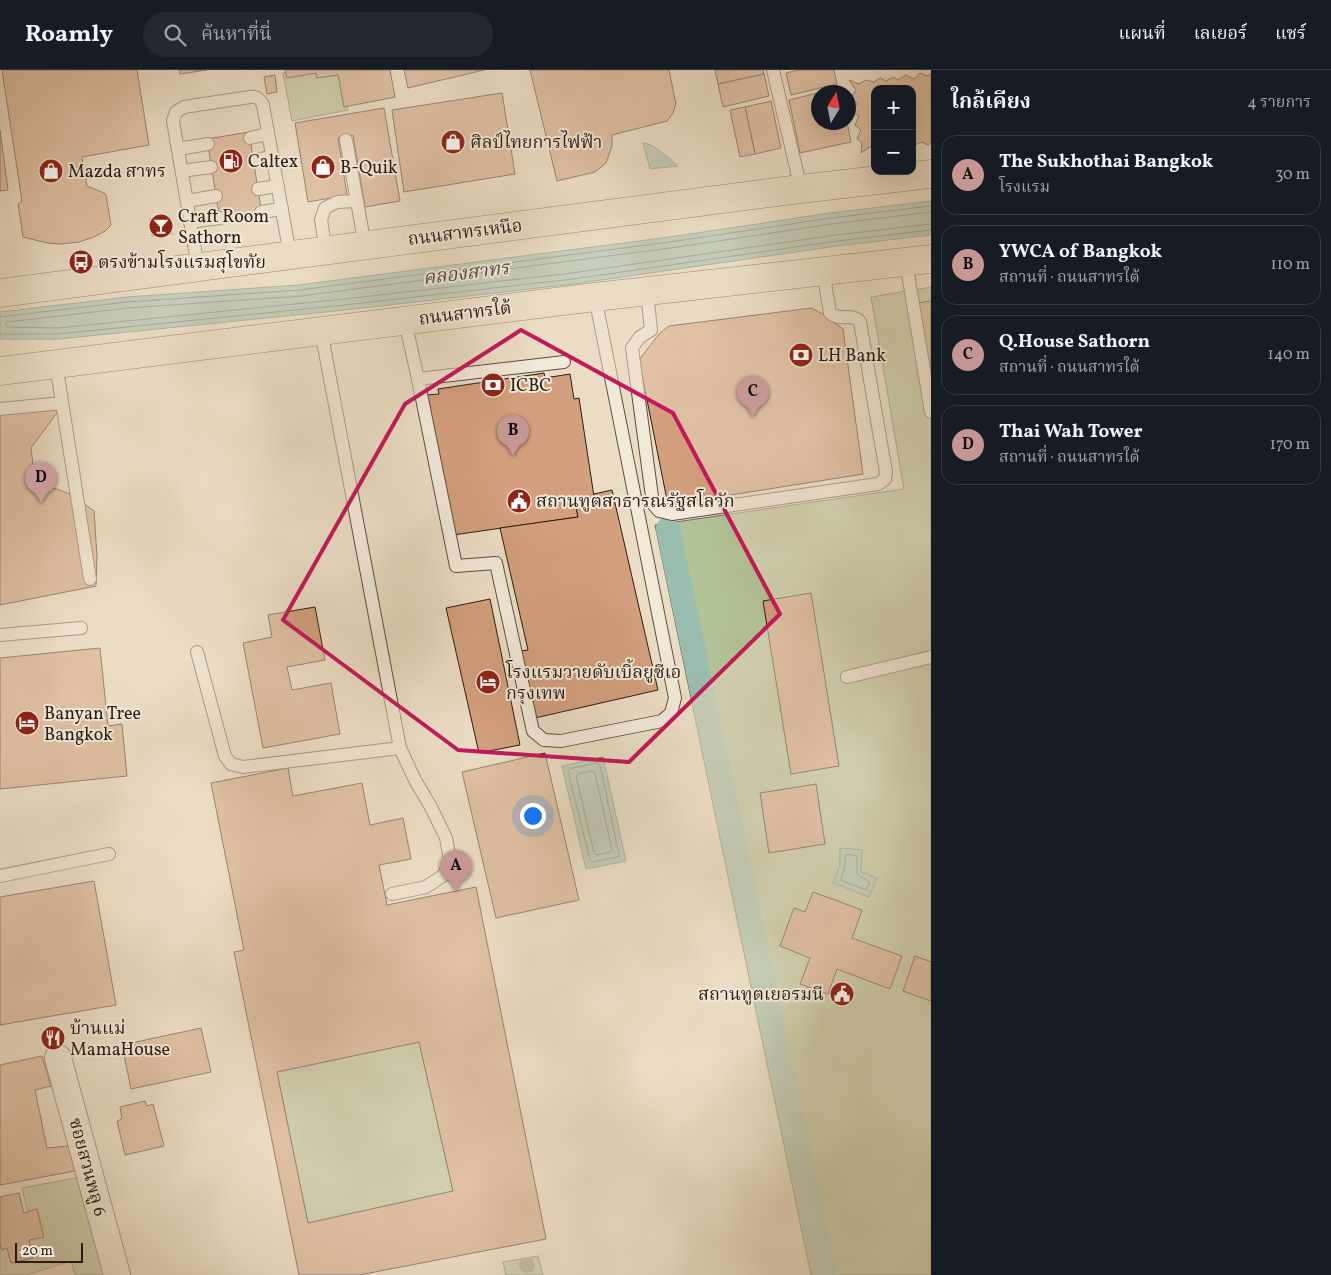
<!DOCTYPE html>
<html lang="th">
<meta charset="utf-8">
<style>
:root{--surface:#171b24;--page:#242831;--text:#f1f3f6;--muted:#9ea1a6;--line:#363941;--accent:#c59692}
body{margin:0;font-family:Vollkorn,"Noto Serif Thai",serif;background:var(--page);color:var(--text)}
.controls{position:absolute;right:15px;top:15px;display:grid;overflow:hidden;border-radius:10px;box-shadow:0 5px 20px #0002}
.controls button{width:45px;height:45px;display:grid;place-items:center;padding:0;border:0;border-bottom:1px solid var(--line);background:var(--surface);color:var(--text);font:25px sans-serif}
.compass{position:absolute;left:811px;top:15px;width:45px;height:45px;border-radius:50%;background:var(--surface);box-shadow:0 5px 20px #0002;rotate:10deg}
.scale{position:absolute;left:15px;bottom:12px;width:68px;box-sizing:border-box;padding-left:5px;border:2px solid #2d1c14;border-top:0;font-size:14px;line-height:18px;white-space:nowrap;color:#2d1c14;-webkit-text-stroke:4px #f2e9d9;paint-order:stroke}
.you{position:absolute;left:532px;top:745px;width:18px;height:18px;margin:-12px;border:4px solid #fff;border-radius:50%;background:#1a73e8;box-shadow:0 0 0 8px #1a73e833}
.badge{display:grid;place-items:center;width:32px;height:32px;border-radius:50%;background:var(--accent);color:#111;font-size:16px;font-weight:700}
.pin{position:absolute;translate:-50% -41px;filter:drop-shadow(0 1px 2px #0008)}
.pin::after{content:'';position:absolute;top:26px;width:18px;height:15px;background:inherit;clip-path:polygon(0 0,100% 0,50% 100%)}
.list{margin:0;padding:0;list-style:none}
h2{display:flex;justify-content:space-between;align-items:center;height:65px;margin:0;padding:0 20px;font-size:21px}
h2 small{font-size:16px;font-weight:400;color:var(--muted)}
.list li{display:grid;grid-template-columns:32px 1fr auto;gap:15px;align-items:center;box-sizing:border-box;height:80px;margin:0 10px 10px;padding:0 10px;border:1px solid var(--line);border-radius:15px}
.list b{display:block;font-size:19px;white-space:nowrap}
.list p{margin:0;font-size:16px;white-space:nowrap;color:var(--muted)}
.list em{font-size:16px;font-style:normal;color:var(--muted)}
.icon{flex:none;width:28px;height:28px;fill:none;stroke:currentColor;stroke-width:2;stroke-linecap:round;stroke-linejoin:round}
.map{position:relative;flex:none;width:931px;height:1205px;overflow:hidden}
header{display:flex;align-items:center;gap:30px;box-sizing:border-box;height:70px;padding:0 25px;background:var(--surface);border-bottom:1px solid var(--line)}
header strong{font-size:24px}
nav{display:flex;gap:28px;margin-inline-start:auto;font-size:18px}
.search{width:350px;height:45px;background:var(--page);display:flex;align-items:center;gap:12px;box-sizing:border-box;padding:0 18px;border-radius:28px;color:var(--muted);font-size:19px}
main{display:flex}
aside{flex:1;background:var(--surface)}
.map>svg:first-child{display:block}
.green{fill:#b3c297;stroke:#706f56}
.water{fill:#99bdaf;stroke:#6e7d71}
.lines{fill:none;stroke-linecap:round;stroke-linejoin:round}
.shore{stroke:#636c62;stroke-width:1}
.canal{stroke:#99bdaf;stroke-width:24}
.building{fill:#d39f7e;stroke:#2d1c14;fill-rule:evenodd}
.lane-casing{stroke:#5c4c40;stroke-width:14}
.street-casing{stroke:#5c4c40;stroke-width:28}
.primary-casing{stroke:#2d1c14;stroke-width:29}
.lane{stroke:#f2e9d9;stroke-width:12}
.street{stroke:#f2e9d9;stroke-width:26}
.primary{stroke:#ebddc5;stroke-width:28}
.tree{fill:#988e79}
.marked{fill:none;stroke:#c2185b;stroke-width:4;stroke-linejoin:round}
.labels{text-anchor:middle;stroke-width:4;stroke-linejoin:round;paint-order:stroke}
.poi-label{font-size:18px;fill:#2d1c14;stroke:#f2e9d9;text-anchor:start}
.street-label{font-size:18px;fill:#2d1c14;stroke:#f2e9d9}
.water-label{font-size:19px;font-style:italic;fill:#4d4c42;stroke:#f2e9d9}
</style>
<header>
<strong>Roamly</strong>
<div class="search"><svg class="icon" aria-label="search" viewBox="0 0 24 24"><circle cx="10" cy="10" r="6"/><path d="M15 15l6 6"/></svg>ค้นหาที่นี่</div>
<nav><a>แผนที่</a><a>เลเยอร์</a><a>แชร์</a></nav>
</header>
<main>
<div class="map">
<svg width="931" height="1205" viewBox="0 0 931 1205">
<rect width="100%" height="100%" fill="#ebddc5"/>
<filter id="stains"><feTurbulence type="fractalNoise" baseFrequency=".004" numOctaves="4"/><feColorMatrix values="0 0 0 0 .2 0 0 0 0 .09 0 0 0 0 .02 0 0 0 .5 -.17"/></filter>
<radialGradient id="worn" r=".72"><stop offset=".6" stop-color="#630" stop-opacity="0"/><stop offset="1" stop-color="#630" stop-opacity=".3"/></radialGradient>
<g class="green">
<polygon points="316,0 339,0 348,40 292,51 283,3"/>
<polygon points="931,217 931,1205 811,1205 655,455 904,419 871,227"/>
<polygon points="419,972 453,1121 308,1153 277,1002"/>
<polygon points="81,1107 106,1205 75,1205 71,1191 27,1205 0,1205 0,1172 33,1163 22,1118"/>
<polygon points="538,1186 543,1205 506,1205 503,1192"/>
</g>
<g class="water">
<path d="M643,73C653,73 670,89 678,96L650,99Z"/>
<polygon points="931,131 931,165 837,176 574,214 345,240 59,269 0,269 0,242 127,227 299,215 677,166 830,143"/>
<polygon points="603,687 626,791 586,799 562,696"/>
<polygon points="840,778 862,780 861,802 877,808 869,827 833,813 840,795"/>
</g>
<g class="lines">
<g class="shore">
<polyline points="931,142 832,154 678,177 301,226 128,238 7,252 5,255 7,257 58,258 344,229 572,203 836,165 931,154"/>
<polyline points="0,247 127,232 300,220 677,171 831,148 931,136"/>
<polyline points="0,264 58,264 344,235 573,209 837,171 931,160"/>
<polygon points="597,693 600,695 619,785 618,787 592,792 590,790 568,701 570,699"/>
<polygon points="592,701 595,703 612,780 610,782 597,785 594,783 576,706 578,704"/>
<polygon points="847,784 857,786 857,804 870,812 866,820 841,810 845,796 845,786"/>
</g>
<polyline class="canal" points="668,459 825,1205"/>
</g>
<g class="building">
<polygon points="2,0 137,0 149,75 82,87 87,116 104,123 106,125 111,155 105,161 94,167 79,172 62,174 47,173 23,167 18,134 22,131"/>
<polygon points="179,0 207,0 180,4"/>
<polygon points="285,0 390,0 395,27 344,37 338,5 317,8 316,3 287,8"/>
<polygon points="404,0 484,0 408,18"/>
<polygon points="530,0 669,0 676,34 673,43 667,51 612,65 612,76 606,93 595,102 557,111"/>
<polygon points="715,0 763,0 764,4 718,14"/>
<polygon points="799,0 834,0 837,14 791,25 786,3"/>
<polygon points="920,3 927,6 931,4 931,73 928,75 922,72 912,76 912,19 875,19 875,81 870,77 861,83 862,73 857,69 861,60 855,55 859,46 852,42 858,33 850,29 856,20 849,10 859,14 866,10 874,12 880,8 886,11 893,7 898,10 906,5 914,9"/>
<polygon points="764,4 769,26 723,37 718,14"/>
<polygon points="275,5 277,22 267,24 264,7"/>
<polygon points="502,23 515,104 404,122 392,40"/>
<polygon points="818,23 818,52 847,52 851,72 800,83 789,30"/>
<polygon points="771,31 781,78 755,84 745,37"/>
<polygon points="745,37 755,84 740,87 730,40"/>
<polygon points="384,38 400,131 365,137 353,65 338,68 347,125 308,132 295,53"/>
<polygon points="0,60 8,120 0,121"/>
<polygon points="249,62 262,145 220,151 207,69"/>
<polygon points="170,147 172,164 152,166 150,149"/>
<polygon points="931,231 931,311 918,233"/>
<polygon points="812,238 824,245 843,259 863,404 668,435 639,290 659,264 669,256"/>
<polygon points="544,303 545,308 570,304 574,329 579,328 595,433 576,436 578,447 453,465 426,325 439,324 438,319"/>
<polygon points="0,340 28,342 59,340 31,378 35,411 70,424 94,441 97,486 96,516 0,535"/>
<polygon points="612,420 658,620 535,648 520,581 528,580 500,458 578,447 576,436 595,433 594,424"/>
<polygon points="811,523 839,696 791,704 763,531"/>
<polygon points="490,529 520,675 479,683 446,538"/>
<polygon points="315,537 325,590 287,597 292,620 331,613 340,664 263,678 243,573 272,567 268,545"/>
<polygon points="100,578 108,656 122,654 127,706 0,719 0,588"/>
<polygon points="545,683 579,830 496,848 462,702"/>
<path d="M288,698L293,726L362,713L370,755L403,748L411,789L379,795L387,835L476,817L546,1169L359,1205H299L234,882L244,880L211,713ZM419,972L453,1121L308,1153L277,1002Z"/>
<polygon points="816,714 825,774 769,783 760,723"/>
<polygon points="94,811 116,935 0,955 0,827"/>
<polygon points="813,822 862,840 852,868 902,886 890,919 837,899 828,924 800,914 810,888 780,876 794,838 805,842"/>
<polygon points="915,886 931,892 931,931 903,921"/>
<polygon points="201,958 211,1002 131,1019 122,975"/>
<polygon points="42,986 51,1016 35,1020 47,1078 68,1076 75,1101 0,1115 0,995"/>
<polygon points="145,1031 147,1036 153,1034 164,1076 125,1085 117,1051 122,1049 120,1037"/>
<polygon points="19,1123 24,1143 37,1139 44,1167 29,1170 33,1188 11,1193 7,1178 2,1180 0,1174 0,1127"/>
</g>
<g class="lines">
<defs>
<g id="lane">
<polyline points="773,0 801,119"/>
<polyline points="250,68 268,64"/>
<polyline points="346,70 365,176"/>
<polyline points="178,79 208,74"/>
<polyline points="253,90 273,87"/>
<polyline points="182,101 211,97"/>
<polyline points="258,119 278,116"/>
<polyline points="187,131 216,126"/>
<polyline points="261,142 282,139"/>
<polyline points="190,152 220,148"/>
<polyline points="326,181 321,150 325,138 337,132 357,131"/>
<polyline points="906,192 931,342"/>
<path d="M198,197L173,51L176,42L184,37L250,27C257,26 260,29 263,35L290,185"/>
<path d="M647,222L651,260L640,267L632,278L653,434L659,441L672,444L878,414L885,409L886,402L860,252C852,242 840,252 830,243L823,201"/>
<polyline points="405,251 418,309 456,496 496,493 533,661 544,670 561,671 662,651 671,643 675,628 595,227"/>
<polyline points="321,261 400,678 415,710 431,737 446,768 450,790 444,805 426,817 392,824"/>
<polyline points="56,294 90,509"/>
<polyline points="418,309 564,292"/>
<polyline points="0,339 62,333"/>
<polyline points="0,565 81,558"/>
<polyline points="197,582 225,686 231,694 243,697 400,678"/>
<polyline points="847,607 931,587"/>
<polyline points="0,806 109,784"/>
</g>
<polyline id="street" points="58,988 117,1205"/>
<g id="primary">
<polyline points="0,223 792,120 931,104"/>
<polyline points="0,301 595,227 931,189"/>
</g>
</defs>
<use href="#lane" class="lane-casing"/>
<use href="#street" class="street-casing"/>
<use href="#primary" class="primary-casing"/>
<use href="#lane" class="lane"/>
<use href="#street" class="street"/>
<use href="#primary" class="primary"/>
</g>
<circle class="tree" cx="527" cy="1195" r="8"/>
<path d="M0 0H931V1205H0ZM521,260L673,343L780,544L629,692L458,680L283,550L405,334Z" fill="#ebddc5" fill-opacity=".55" fill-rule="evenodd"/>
<path class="marked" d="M521,260L673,343L780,544L629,692L458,680L283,550L405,334Z"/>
<defs>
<symbol id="shop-disc" viewBox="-11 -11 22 22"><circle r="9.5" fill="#8f2418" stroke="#f2e9d9"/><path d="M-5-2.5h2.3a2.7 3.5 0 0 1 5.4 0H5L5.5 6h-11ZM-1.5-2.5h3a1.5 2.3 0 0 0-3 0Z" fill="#fff"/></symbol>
<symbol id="fuel-disc" viewBox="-11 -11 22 22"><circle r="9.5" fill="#8f2418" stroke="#f2e9d9"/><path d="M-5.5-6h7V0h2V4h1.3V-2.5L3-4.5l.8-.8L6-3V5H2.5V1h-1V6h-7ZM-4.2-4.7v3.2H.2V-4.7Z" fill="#fff"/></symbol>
<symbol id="bar-disc" viewBox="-11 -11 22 22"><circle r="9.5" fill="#8f2418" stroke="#f2e9d9"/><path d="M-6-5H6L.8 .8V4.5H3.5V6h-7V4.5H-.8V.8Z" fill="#fff"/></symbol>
<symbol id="bus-disc" viewBox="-11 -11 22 22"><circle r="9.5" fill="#8f2418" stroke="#f2e9d9"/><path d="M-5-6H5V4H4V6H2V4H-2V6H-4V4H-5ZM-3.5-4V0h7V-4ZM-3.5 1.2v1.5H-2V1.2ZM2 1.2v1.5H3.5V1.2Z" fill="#fff"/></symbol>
<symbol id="bank-disc" viewBox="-11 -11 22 22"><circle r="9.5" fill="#8f2418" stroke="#f2e9d9"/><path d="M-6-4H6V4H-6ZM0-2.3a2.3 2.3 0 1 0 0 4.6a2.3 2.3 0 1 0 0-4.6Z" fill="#fff"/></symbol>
<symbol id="civic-disc" viewBox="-11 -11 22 22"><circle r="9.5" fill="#8f2418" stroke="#f2e9d9"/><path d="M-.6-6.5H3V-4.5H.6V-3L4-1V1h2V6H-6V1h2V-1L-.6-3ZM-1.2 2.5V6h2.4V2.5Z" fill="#fff"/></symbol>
<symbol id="hotel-disc" viewBox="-11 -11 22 22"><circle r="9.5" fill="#8f2418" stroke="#f2e9d9"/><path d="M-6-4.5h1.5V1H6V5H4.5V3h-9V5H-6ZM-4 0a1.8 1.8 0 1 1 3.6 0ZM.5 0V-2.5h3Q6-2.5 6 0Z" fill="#fff"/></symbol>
<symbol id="restaurant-disc" viewBox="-11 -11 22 22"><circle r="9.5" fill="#8f2418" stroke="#f2e9d9"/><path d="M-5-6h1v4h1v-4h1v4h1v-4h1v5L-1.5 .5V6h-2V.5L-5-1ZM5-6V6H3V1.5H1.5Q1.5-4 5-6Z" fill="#fff"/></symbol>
</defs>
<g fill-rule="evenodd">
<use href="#shop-disc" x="439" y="58" width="28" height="28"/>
<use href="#fuel-disc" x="217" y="77" width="28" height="28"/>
<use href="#shop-disc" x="309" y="83" width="28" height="28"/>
<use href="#shop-disc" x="37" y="87" width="28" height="28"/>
<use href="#bar-disc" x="147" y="142" width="28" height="28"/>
<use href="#bus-disc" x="67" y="178" width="28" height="28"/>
<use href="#bank-disc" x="787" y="271" width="28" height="28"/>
<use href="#bank-disc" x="479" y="301" width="28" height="28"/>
<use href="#civic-disc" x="505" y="417" width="28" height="28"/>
<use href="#hotel-disc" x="474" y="598" width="28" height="28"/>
<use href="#hotel-disc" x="13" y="639" width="28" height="28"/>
<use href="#civic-disc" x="828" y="910" width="28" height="28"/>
<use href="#restaurant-disc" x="39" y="954" width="28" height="28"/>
</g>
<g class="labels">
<g class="poi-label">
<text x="470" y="78">ศิลป์ไทยการไฟฟ้า</text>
<text x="248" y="97">Caltex</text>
<text x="340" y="103">B-Quik</text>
<text x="68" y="107">Mazda สาทร</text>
<text x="178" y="152">Craft Room<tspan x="178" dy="21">Sathorn</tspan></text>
<text x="98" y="198">ตรงข้ามโรงแรมสุโขทัย</text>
<text x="818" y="291">LH Bank</text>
<text x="510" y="321">ICBC</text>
<text x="536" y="437">สถานทูตสาธารณรัฐสโลวัก</text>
<text x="506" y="608">โรงแรมวายดับเบิ้ลยูซีเอ<tspan x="506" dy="21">กรุงเทพ</tspan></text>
<text x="44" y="649">Banyan Tree<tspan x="44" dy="21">Bangkok</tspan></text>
<text x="824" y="930" text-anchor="end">สถานทูตเยอรมนี</text>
<text x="70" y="964">บ้านแม่<tspan x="70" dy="21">MamaHouse</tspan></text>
</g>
<g class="street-label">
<text transform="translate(465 162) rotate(-7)" y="6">ถนนสาทรเหนือ</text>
<text transform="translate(465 243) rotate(-7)" y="6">ถนนสาทรใต้</text>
<text transform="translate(88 1097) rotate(75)" y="6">ซอยสวนพลู 6</text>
</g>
<g class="water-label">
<text transform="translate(466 202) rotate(-7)" y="7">คลองสาทร</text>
</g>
</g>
<rect width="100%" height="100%" filter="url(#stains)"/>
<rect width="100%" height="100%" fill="url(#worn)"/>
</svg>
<div class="controls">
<button>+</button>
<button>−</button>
</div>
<svg class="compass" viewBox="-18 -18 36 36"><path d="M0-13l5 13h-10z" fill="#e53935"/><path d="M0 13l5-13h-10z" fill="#9ea1a6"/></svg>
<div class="scale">20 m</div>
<div class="you"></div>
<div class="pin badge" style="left:456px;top:821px">A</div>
<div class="pin badge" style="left:513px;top:386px">B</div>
<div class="pin badge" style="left:753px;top:347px">C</div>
<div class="pin badge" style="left:41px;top:433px">D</div>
</div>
<aside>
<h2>ใกล้เคียง<small>4 รายการ</small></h2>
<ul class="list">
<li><span class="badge">A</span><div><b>The Sukhothai Bangkok</b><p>โรงแรม</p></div><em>30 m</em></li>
<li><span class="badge">B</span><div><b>YWCA of Bangkok</b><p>สถานที่ · ถนนสาทรใต้</p></div><em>110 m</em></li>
<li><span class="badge">C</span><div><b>Q.House Sathorn</b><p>สถานที่ · ถนนสาทรใต้</p></div><em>140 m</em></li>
<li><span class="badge">D</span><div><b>Thai Wah Tower</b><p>สถานที่ · ถนนสาทรใต้</p></div><em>170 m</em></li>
</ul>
</aside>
</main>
